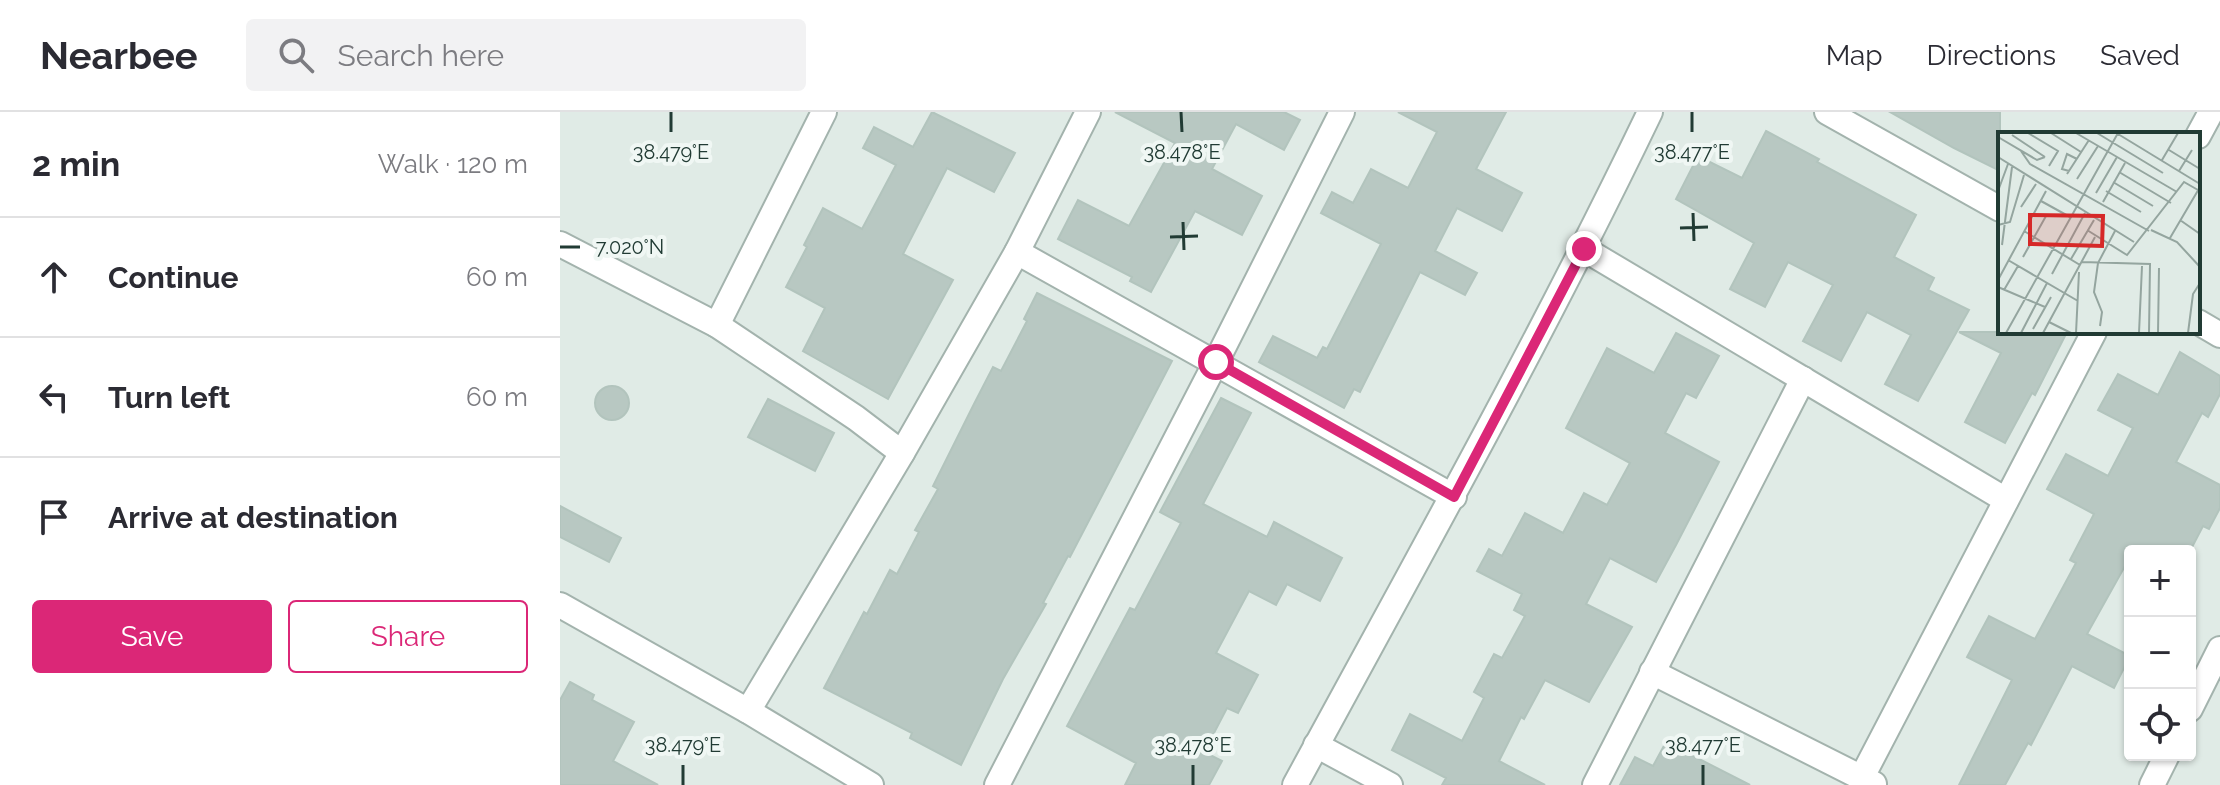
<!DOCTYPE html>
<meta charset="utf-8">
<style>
:root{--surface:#fff;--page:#f2f2f3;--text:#2b2b33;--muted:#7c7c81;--line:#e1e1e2;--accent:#db2777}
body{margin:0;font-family:Raleway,sans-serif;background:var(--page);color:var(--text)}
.controls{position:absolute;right:24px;bottom:24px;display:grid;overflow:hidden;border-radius:8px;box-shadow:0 2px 6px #0004}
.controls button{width:72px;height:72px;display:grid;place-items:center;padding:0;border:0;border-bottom:2px solid var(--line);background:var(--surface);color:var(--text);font:40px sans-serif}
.stop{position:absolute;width:24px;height:24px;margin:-18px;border:6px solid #db2777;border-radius:50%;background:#fff}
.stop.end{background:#db2777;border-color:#fff;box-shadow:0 2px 8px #0008}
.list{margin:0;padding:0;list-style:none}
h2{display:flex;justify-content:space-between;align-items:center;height:104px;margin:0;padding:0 32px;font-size:34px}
h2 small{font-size:26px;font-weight:400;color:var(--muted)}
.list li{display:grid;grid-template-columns:52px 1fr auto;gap:24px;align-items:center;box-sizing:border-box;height:120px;padding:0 32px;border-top:2px solid var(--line)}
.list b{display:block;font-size:30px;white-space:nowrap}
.list em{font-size:26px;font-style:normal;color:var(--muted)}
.actions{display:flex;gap:16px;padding:24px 32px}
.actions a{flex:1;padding:18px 0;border:2px solid var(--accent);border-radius:8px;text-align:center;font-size:28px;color:var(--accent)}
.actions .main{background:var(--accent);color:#fff}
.icon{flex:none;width:44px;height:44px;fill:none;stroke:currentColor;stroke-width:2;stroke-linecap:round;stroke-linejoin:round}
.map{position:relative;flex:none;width:1660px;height:673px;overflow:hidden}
header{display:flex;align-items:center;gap:48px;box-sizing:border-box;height:112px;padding:0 40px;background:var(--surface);border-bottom:2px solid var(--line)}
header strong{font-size:38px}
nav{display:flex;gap:44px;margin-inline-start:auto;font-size:28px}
.search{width:560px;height:72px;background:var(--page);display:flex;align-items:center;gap:20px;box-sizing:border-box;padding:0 28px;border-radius:8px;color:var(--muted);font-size:30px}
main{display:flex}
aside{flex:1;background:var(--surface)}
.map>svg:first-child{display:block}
.building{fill:#b8c8c2;stroke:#b2c4bd;stroke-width:2}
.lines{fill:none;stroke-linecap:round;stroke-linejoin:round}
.minor-casing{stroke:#a3b3ad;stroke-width:28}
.minor{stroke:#fff;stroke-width:24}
.route{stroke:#db2777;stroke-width:10}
.ticks{fill:none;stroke:#213b34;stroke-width:3}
.inset-road{fill:none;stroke:#94a59f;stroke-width:2}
.view{fill:#d62828;fill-opacity:0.15;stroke:#d62828;stroke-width:4}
.inset-edge{fill:none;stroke:#213b34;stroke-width:4}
.ticks-label{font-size:20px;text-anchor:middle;fill:#213b34;stroke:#f0f7f4;stroke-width:8;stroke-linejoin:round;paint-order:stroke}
</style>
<header>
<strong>Nearbee</strong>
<div class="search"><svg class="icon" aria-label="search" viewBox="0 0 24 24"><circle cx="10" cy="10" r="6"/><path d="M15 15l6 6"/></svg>Search here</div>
<nav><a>Map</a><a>Directions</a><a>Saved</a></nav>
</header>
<main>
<aside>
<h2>2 min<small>Walk · 120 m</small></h2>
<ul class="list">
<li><svg class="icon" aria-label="ahead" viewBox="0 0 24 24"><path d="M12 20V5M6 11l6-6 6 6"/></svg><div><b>Continue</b></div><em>60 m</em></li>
<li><svg class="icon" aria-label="left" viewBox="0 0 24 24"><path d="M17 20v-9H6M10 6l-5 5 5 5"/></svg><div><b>Turn left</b></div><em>60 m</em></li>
<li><svg class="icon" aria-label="arrive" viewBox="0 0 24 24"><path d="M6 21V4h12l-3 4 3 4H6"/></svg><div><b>Arrive at destination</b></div></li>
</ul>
<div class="actions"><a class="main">Save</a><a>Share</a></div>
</aside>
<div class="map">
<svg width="1660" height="673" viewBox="0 0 1660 673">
<rect width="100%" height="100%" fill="#e0ebe6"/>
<g class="building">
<polygon points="372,0 455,41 434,80 387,56 343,142 393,168 328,287 243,239 265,196 226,175 247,135 244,133 263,96 302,117 336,53 303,36 314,15 353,35"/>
<polygon points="555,0 724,0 740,8 724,38 676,12 652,57 702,84 682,123 635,99 591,180 570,169 572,165 498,127 518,88 569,114 615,31"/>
<polygon points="838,0 946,0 916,57 962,81 942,119 897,96 875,139 917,161 905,183 860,160 800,280 794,277 784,296 699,250 713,224 757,246 763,235 767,237 821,132 761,101 772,80 793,91 811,57 848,76 877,20"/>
<polygon points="1330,0 1440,0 1440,59 1394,36"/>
<polygon points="1206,19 1259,47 1257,50 1356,103 1334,145 1374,166 1368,178 1409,198 1358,289 1325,272 1351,223 1307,200 1281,249 1243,229 1273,173 1228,150 1205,195 1170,177 1194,131 1116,87 1138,44 1182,66"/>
<polygon points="477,181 612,249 510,445 508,444 483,491 486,492 443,567 401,653 350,626 352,621 264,576 304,500 307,502 330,458 337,462 359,420 355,418 378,377 373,374 414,292 433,255 441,259 467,209 464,207"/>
<polygon points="1399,220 1507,220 1475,283 1472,281 1445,331 1405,310 1441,241"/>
<polygon points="1116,221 1159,244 1136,286 1126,281 1105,321 1159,350 1116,433 1096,470 1050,446 1026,492 1072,515 1029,590 985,568 964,607 961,605 939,649 985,673 882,673 886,666 832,638 850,602 902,629 924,586 914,580 934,542 942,546 965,504 954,498 962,482 917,459 929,437 942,444 965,401 1003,421 1024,381 1047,393 1070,351 1006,316 1047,236 1094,261"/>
<polygon points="1620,240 1660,264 1660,282 1648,305 1642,301 1616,350 1660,373 1660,396 1649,417 1643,414 1630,439 1570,439 1570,445 1527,522 1570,544 1554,576 1512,554 1471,633 1468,631 1445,673 1399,673 1452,568 1407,545 1429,504 1475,527 1516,451 1510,448 1534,402 1487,377 1506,342 1548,364 1573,316 1538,298 1558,262 1598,283"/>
<circle cx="52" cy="291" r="17"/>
<polygon points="661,286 691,301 643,392 707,425 714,410 782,446 760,489 727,472 716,493 689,479 656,541 698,563 678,601 667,596 644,640 662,649 649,673 565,673 576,651 507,614 570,496 575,498 621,411 600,400"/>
<polygon points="208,287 274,321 255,359 188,325"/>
<polygon points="0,394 61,426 49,450 0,425"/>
<polygon points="10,570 34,583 32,588 74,610 53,649 98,673 0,673 0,588"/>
<polygon points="1106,630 1190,673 1060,673 1075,645 1093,654"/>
</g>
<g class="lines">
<defs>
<g id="minor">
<polyline points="1267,0 1440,97"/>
<polyline points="1638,24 1651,0"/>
<polyline points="0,132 157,213 296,306 342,341"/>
<polyline points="1024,137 1446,388"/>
<polyline points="457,140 894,385"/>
<polyline points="1638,210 1660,223"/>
<polyline points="157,213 264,0"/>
<polyline points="0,493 188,599 311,673"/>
<polyline points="1092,560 1314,672"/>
<polyline points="1630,597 1660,537"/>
<polyline points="188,599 342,341 457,140 528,0"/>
<polyline points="756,633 830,673"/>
<polyline points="1302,665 1534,220"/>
<polyline points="437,673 656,250 782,0"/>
<path d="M735,673C856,450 980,229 1090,0"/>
<polyline points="1035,673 1243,267"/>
<polyline points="1592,673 1607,643"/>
</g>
</defs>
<use href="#minor" class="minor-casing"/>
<use href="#minor" class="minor"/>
</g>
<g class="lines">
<polyline class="route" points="656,250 894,385 1024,137"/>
</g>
<path class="ticks" d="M111,0V20M621,0L622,20M1132,0V20M1133,101L1134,129M623,110L624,138M1120,116L1148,115M610,125L638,124M0,135H20M123,653V673M633,653V673M1143,653V673"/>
<g transform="translate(1438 20)">
<rect width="202" height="202" fill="#e0ebe6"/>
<path class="inset-road" d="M30,1L60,19L51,34M53,1L83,20M78,1L179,60M99,1L165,41M120,2L202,52M14,3L47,25M0,5L39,28L47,25M171,18L202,37M23,19L32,32L151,99M0,25L136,110M164,28L180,1M71,39L64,37L69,22L79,27M181,39L194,18M121,40L173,71M69,42L91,8M79,47L100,14M115,50L155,74M0,59L10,32M108,59L143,80M98,61L119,25M43,69L72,85M105,70L127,31M23,75L38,52M182,88L202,102M0,93L12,90L26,43M89,98L129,123L186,50L200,58M153,98L179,110L202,135M26,99L82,133M172,106L202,55M4,113L14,35M25,125L48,84M73,127L96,88M10,128L80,169M84,130L152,132L151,201M54,142L87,81M0,148L48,59M0,155L47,175M6,158L20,134M51,190L73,201M102,194L104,180L96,160L100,131L117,99M35,197L53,165M8,201L120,1M23,201L49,151M45,201L97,105M78,201L81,140M141,201L144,134M160,201L161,136M190,201L195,162L202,151"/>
<path class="view" d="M32,83L105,84L104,114L32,112Z"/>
<rect width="202" height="202" class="inset-edge"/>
</g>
<g class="ticks-label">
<text x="111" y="47">38.479°E</text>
<text x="622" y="47">38.478°E</text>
<text x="1132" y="47">38.477°E</text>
<text x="70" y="142">7.020°N</text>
<text x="123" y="640">38.479°E</text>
<text x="633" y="640">38.478°E</text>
<text x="1143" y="640">38.477°E</text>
</g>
</svg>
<div class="controls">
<button>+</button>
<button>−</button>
<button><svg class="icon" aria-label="locate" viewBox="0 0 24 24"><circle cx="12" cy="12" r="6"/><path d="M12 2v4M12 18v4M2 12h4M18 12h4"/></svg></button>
</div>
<div class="stop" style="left:656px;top:250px"></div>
<div class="stop end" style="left:1024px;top:137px"></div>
</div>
</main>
